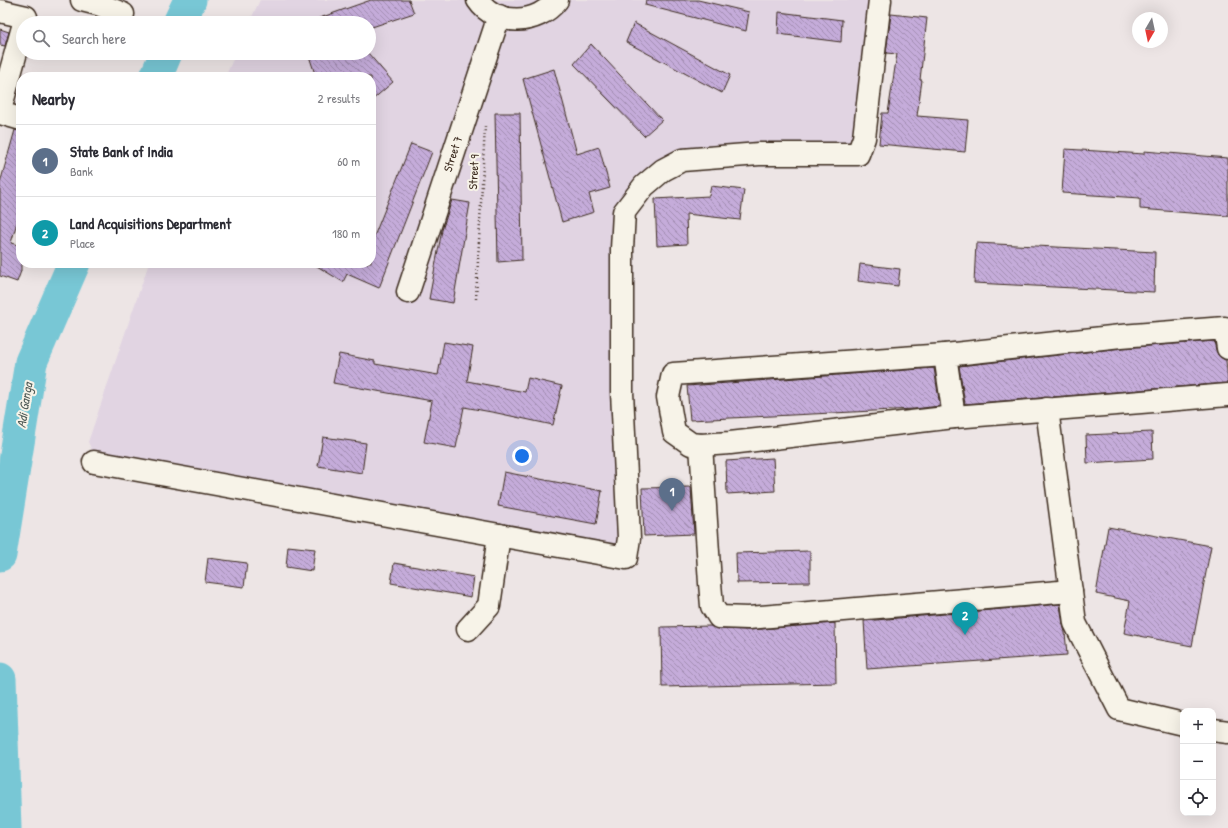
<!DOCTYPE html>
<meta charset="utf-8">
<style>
:root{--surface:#fff;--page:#f2f2f3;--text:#2b2b33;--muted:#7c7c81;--line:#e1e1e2;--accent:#ea580c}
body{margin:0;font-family:"Patrick Hand",sans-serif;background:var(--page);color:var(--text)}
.controls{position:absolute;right:12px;bottom:12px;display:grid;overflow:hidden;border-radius:8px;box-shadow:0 4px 16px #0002}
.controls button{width:36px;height:36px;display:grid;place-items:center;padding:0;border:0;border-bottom:1px solid var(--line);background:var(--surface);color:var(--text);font:20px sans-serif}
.compass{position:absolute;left:1132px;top:12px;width:36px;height:36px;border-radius:50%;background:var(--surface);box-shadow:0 4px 16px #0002;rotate:189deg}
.you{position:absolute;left:522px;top:456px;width:14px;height:14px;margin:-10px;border:3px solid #fff;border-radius:50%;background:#1a73e8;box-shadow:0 0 0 6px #1a73e833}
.badge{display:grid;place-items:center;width:26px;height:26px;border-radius:50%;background:var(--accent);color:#fff;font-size:13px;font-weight:700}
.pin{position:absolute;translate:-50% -33px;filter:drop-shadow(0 1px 2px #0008)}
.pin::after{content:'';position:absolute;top:21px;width:14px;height:12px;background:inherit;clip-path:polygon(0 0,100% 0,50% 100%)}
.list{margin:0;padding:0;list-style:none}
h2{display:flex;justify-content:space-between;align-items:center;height:52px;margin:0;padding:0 16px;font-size:17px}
h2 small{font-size:13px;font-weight:400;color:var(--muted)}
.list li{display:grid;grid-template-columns:26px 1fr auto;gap:12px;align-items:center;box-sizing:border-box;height:72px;padding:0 16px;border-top:1px solid var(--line)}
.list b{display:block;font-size:15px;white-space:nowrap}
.list p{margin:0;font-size:13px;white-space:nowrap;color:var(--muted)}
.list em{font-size:13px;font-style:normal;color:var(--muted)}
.icon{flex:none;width:22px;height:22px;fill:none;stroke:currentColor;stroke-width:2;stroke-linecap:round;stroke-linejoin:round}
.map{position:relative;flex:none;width:1228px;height:828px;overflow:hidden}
.search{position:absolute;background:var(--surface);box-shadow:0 4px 16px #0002;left:16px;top:16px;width:360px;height:44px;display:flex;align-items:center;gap:10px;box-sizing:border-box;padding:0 14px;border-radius:22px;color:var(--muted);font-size:15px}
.panel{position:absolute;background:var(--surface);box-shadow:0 4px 16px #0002;left:16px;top:72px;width:360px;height:196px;border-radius:16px}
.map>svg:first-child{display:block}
.built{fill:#e1d4e2}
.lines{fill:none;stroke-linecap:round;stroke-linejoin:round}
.river{stroke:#78c7d5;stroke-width:33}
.building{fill:url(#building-back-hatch);stroke:#3b2a1e}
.minor-casing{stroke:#3b2a1e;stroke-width:25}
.path{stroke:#3b2a1e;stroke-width:2.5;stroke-dasharray:1 3;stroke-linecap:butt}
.minor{stroke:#f7f3e8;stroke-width:22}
.labels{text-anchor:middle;stroke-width:4;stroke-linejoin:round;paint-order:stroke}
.street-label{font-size:12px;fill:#3b2a1e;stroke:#f7f3e8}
.water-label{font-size:13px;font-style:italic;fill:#4d5955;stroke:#f7f3e8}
</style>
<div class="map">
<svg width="1228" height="828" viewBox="0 0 1228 828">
<defs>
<pattern id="building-back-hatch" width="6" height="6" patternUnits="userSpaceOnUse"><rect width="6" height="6" fill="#c5acda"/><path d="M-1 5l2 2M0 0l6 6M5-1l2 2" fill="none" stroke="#a18cb0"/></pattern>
</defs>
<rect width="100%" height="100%" fill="#ede5e5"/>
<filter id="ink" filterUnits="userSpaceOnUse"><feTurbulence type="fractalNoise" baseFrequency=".025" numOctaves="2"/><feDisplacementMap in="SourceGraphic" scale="8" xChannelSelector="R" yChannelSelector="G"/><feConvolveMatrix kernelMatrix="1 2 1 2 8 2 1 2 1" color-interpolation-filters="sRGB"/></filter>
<g filter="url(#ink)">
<polygon class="built" points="260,0 874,0 852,148 696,151 659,159 634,178 613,220 621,537 611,550 95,457 88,442 149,263 371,263 371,77 225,77 236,53 369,53 369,23 249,23"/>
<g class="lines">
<g class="river">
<polyline points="179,23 190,0"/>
<polyline points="156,77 166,53"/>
<polyline points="0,555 31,362 74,263"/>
<polyline points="0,679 5,828"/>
</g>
</g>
<g class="building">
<polygon points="371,0 409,0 414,13 369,28 369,23 312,23 311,21"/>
<polygon points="646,0 698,0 749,12 746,31 645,5"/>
<polygon points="779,12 842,20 841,42 778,34"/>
<polygon points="891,14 927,18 920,80 922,80 917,116 968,120 965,152 879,144 882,113 888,113 897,54 886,53"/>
<polygon points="634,23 730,75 722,93 626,42"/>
<polygon points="0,29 9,32 5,46 0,45"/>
<polygon points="591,44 662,120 644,136 574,64"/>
<polygon points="308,53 368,53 393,82 371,101 371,77 316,77"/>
<polygon points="554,69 577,154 599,147 610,188 589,194 594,212 562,222 523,79"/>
<polygon points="495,113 520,113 522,260 498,262"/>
<polygon points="15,130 21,131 21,209 11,243 21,246 21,271 17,282 0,276 0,183"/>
<polygon points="411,144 432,152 379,288 347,274 343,282 312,263 371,263 371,244"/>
<polygon points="1065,149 1144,154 1144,151 1228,158 1228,216 1140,209 1140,198 1062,193"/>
<polygon points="711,186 744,190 740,220 686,214 687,244 657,246 655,199 709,196"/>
<polygon points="452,200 470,203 453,303 429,299 442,230"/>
<polygon points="976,243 1155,252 1154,292 974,283"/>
<polygon points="860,264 900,269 898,286 858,281"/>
<polygon points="1214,341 1216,350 1218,355 1223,359 1226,360 1228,383 965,404 959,366 1122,348"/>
<polygon points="444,342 473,347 467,381 525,392 528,378 562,386 553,425 497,413 464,407 456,448 424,442 432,401 333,383 339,354 375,361 375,364 438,375"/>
<polygon points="934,368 940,406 914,409 690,420 687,386"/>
<polygon points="1152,432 1153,459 1087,463 1086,435"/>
<polygon points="323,437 366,443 362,473 318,466"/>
<polygon points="773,458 775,491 727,494 726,461"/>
<polygon points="504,472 602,491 596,524 498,506"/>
<polygon points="691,487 694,534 644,536 642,488"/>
<polygon points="1108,527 1211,546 1192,646 1124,633 1130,601 1096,594"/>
<polygon points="288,546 315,549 312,571 286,567"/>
<polygon points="810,551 810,582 737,583 736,553"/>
<polygon points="208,558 247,563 244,587 205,582"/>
<polygon points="394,563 474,577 471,597 391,583"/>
<polygon points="1060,604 1063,625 1065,632 1067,655 867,669 864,621"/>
<polygon points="835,623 836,683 662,687 661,627 711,626 719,629 749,630"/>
</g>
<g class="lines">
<defs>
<g id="minor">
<polyline points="82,0 98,4 123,14"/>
<path d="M478,0C496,27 538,25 557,0"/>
<polyline points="0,11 26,17"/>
<polyline points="0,110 23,27"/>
<polyline points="0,113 21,119"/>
<polyline points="408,292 499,16"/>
<polyline points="1228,348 1225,328 1121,336 945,355 954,417 1228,395"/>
<polyline points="945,355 673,374 668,397 674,432 691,444 701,445 730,443 954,417"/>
<polyline points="1047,409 1075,623 1119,709 1183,724"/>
<polyline points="701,445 710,583 712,606 719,617 748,618 1071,591"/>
<polyline points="94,462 626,558 629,538 622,392 622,249 624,212 644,186 663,170 682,160 759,154 858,154 864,138 880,0"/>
<polyline points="468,629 489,606 499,535"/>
<polyline points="1213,730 1228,732"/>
</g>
</defs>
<use href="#minor" class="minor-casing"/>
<polyline class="path" points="476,299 485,126"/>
<use href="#minor" class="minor"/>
</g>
</g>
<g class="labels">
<g class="street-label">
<text transform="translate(453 154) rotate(-72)" y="4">Street 7</text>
<text transform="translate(474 172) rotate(-87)" y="4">Street 9</text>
</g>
<g class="water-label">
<text transform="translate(24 405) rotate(-81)" y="5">Adi Ganga</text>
</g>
</g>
</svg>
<div class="controls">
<button>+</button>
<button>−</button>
<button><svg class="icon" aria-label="locate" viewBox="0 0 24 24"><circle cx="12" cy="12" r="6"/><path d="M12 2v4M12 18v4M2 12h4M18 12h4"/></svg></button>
</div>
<svg class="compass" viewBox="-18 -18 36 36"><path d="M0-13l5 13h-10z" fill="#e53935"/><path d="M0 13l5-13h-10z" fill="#7c7c81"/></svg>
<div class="you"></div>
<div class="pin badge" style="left:672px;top:511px;background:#5c6f8a">1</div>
<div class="pin badge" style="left:965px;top:635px;background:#0f9aa8">2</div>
<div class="search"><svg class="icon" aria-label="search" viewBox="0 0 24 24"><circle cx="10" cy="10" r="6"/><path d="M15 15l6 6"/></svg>Search here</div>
<section class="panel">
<h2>Nearby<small>2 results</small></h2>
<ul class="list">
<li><span class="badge" style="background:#5c6f8a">1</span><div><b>State Bank of India</b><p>Bank</p></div><em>60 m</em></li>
<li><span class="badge" style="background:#0f9aa8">2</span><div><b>Land Acquisitions Department</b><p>Place</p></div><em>180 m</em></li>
</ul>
</section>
</div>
